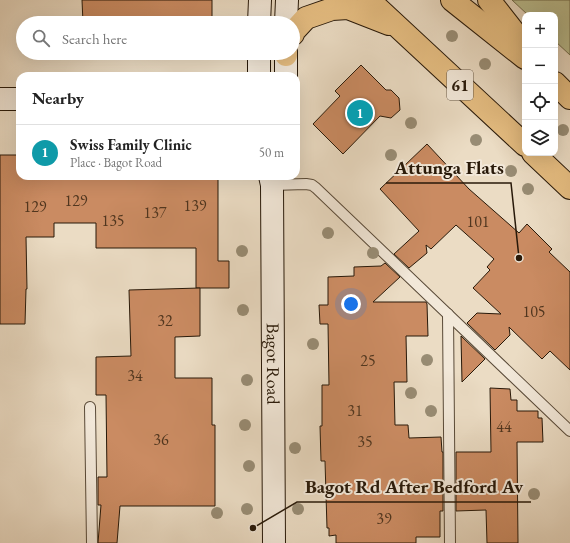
<!DOCTYPE html>
<meta charset="utf-8">
<style>
:root{--surface:#fff;--page:#f2f2f2;--text:#222;--muted:#767676;--line:#e0e0e0;--accent:#db2777}
body{margin:0;font-family:"EB Garamond",serif;background:var(--page);color:var(--text)}
.controls{position:absolute;right:12px;top:12px;display:grid;overflow:hidden;border-radius:8px;box-shadow:0 4px 16px #0002}
.controls button{width:36px;height:36px;display:grid;place-items:center;padding:0;border:0;border-bottom:1px solid var(--line);background:var(--surface);color:var(--text);font:20px sans-serif}
.you{position:absolute;left:351px;top:304px;width:14px;height:14px;margin:-10px;border:3px solid #fff;border-radius:50%;background:#1a73e8;box-shadow:0 0 0 6px #1a73e833}
.badge{display:grid;place-items:center;width:26px;height:26px;border-radius:50%;background:var(--accent);color:#fff;font-size:13px;font-weight:700}
.pin{position:absolute;translate:-50% -50%;border:2px solid #fff;box-shadow:0 1px 4px #0006}
.list{margin:0;padding:0;list-style:none}
h2{display:flex;justify-content:space-between;align-items:center;height:52px;margin:0;padding:0 16px;font-size:17px}
h2 small{font-size:13px;font-weight:400;color:var(--muted)}
.list li{display:grid;grid-template-columns:26px 1fr auto;gap:12px;align-items:center;box-sizing:border-box;height:56px;padding:0 16px;border-top:1px solid var(--line)}
.list b{display:block;font-size:15px;white-space:nowrap}
.list p{margin:0;font-size:13px;white-space:nowrap;color:var(--muted)}
.list em{font-size:13px;font-style:normal;color:var(--muted)}
.icon{flex:none;width:22px;height:22px;fill:none;stroke:currentColor;stroke-width:2;stroke-linecap:round;stroke-linejoin:round}
.map{position:relative;flex:none;width:570px;height:543px;overflow:hidden}
.search{position:absolute;background:var(--surface);box-shadow:0 4px 16px #0002;left:16px;top:16px;width:284px;height:44px;display:flex;align-items:center;gap:10px;box-sizing:border-box;padding:0 14px;border-radius:22px;color:var(--muted);font-size:15px}
.panel{position:absolute;background:var(--surface);box-shadow:0 4px 16px #0002;left:16px;top:72px;width:284px;height:108px;border-radius:12px}
.map>svg:first-child{display:block}
.green{fill:#bbbf91;stroke:#726c4d}
.building{fill:#ca8b62;stroke:#281909}
.lines{fill:none;stroke-linecap:round;stroke-linejoin:round}
.lane-casing{stroke:#594a38;stroke-width:12}
.secondary-casing{stroke:#281909;stroke-width:24}
.primary-casing{stroke:#281909;stroke-width:24}
.lane{stroke:#f2e8d9;stroke-width:10}
.secondary{stroke:#f2e8d9;stroke-width:22}
.primary{stroke:#e6be82;stroke-width:22}
.tree{fill:#988c74}
.labels{text-anchor:middle;stroke-width:4;stroke-linejoin:round;paint-order:stroke}
.number-label{font-size:16px;fill:#50361f}
.shield{fill:#f2e8d9;stroke:#655747;stroke-width:1}
.shield-label{font-size:17px;font-weight:bold;fill:#281909}
.street-label{font-size:18px;fill:#281909;stroke:#f2e8d9}
.leader{fill:none;stroke:#281909;stroke-width:1.5}
.callout-dot{fill:#281909;stroke:#f2e8d9;stroke-width:1.5}
.callout-label{font-size:19px;text-anchor:middle;font-weight:bold;fill:#281909;stroke:#f2e8d9;stroke-width:4;stroke-linejoin:round;paint-order:stroke}
</style>
<div class="map">
<svg width="570" height="543" viewBox="0 0 570 543">
<rect width="100%" height="100%" fill="#ebdcc4"/>
<filter id="stains"><feTurbulence type="fractalNoise" baseFrequency=".005" numOctaves="4"/><feColorMatrix values="0 0 0 0 .2 0 0 0 0 .09 0 0 0 0 .02 0 0 0 .5 -.17"/></filter>
<radialGradient id="worn" r=".72"><stop offset=".6" stop-color="#630" stop-opacity="0"/><stop offset="1" stop-color="#630" stop-opacity=".3"/></radialGradient>
<polygon class="green" points="512,0 570,0 570,55 555,41 555,15 528,15"/>
<g class="building">
<polygon points="82,0 212,0 212,23 83,23"/>
<polygon points="361,65 386,90 391,90 399,98 400,110 391,118 380,116 343,154 313,124 340,96 335,91"/>
<polygon points="427,144 469,189 519,233 527,224 552,249 549,252 570,272 570,370 550,351 542,359 509,327 510,335 495,350 467,323 477,313 501,314 473,288 490,270 487,267 494,259 456,225 431,249 426,245 427,253 409,268 394,254 419,231 380,189"/>
<polygon points="0,155 20,155 20,176 218,176 218,261 229,261 229,288 196,288 196,248 96,248 96,223 54,223 54,237 26,237 27,289 26,289 25,324 0,324"/>
<polygon points="385,263 400,277 373,302 426,302 427,304 428,336 406,336 407,382 394,382 395,425 408,425 409,438 441,437 442,452 443,452 443,511 440,511 440,537 416,537 416,543 336,543 336,535 329,536 329,528 327,528 325,461 321,461 320,426 322,426 322,385 329,385 328,324 320,324 319,305 328,305 328,277 354,276 354,267 381,266"/>
<polygon points="200,288 200,336 175,337 175,378 212,378 212,425 215,425 215,506 120,506 117,543 98,543 101,505 98,505 98,477 107,477 106,395 96,395 96,357 131,356 129,290"/>
<polygon points="461,336 485,359 462,382"/>
<polygon points="490,388 510,389 511,400 517,400 517,411 538,411 538,418 542,418 543,442 517,442 518,543 487,543 486,510 456,511 456,452 491,452"/>
</g>
<g class="lines">
<defs>
<g id="lane">
<polyline points="272,185 306,184 312,185 316,188 570,431"/>
<polyline points="448,314 450,543"/>
<polyline points="90,407 92,543"/>
</g>
<g id="secondary">
<polyline points="259,23 260,0"/>
<polyline points="286,23 287,0"/>
<polyline points="259,76 259,53"/>
<polyline points="286,76 286,53"/>
<polyline points="0,99 20,99"/>
<path id="s1" d="M270,176L272,185L274,543"/>
</g>
<g id="primary">
<polyline points="369,0 525,145"/>
<polyline points="452,0 525,58"/>
<polyline points="489,0 525,46"/>
<polyline points="293,34 294,31 306,18 332,9 348,8 389,24"/>
<polyline points="286,55 286,53"/>
<polyline points="555,83 570,98"/>
<polyline points="533,153 570,188"/>
</g>
</defs>
<use href="#lane" class="lane-casing"/>
<use href="#secondary" class="secondary-casing"/>
<use href="#primary" class="primary-casing"/>
<use href="#lane" class="lane"/>
<use href="#secondary" class="secondary"/>
<use href="#primary" class="primary"/>
</g>
<g class="tree">
<circle cx="452" cy="36" r="6"/>
<circle cx="485" cy="64" r="6"/>
<circle cx="411" cy="123" r="6"/>
<circle cx="563" cy="130" r="6"/>
<circle cx="476" cy="140" r="6"/>
<circle cx="391" cy="155" r="6"/>
<circle cx="511" cy="171" r="6"/>
<circle cx="528" cy="189" r="6"/>
<circle cx="328" cy="233" r="6"/>
<circle cx="242" cy="251" r="6"/>
<circle cx="373" cy="253" r="6"/>
<circle cx="243" cy="310" r="6"/>
<circle cx="313" cy="344" r="6"/>
<circle cx="427" cy="360" r="6"/>
<circle cx="247" cy="380" r="6"/>
<circle cx="411" cy="393" r="6"/>
<circle cx="431" cy="411" r="6"/>
<circle cx="245" cy="425" r="6"/>
<circle cx="295" cy="448" r="6"/>
<circle cx="249" cy="466" r="6"/>
<circle cx="534" cy="494" r="6"/>
<circle cx="247" cy="509" r="6"/>
<circle cx="298" cy="509" r="6"/>
<circle cx="217" cy="513" r="6"/>
</g>
<g class="labels">
<g class="number-label">
<text x="76" y="206">129</text>
<text x="195" y="211">139</text>
<text x="35" y="212">129</text>
<text x="155" y="218">137</text>
<text x="113" y="226">135</text>
<text x="478" y="227">101</text>
<text x="534" y="317">105</text>
<text x="165" y="326">32</text>
<text x="368" y="366">25</text>
<text x="135" y="381">34</text>
<text x="355" y="416">31</text>
<text x="504" y="432">44</text>
<text x="161" y="445">36</text>
<text x="365" y="447">35</text>
<text x="384" y="524">39</text>
</g>
<rect class="shield" x="447" y="70" width="26" height="30" rx="3"/>
<g class="shield-label">
<text x="460" y="91">61</text>
</g>
<g class="street-label">
<text dy="6" stroke="none"><textPath href="#s1" startOffset="188">Bagot Road</textPath></text>
</g>
</g>
<path class="leader" d="M519 258L511 183H386M253 528L297 502H531"/>
<g class="callout-dot">
<circle cx="519" cy="258" r="4"/>
<circle cx="253" cy="528" r="4"/>
</g>
<g class="callout-label">
<text x="449" y="174">Attunga Flats</text>
<text x="414" y="493">Bagot Rd After Bedford Av</text>
</g>
<rect width="100%" height="100%" filter="url(#stains)"/>
<rect width="100%" height="100%" fill="url(#worn)"/>
</svg>
<div class="controls">
<button>+</button>
<button>−</button>
<button><svg class="icon" aria-label="locate" viewBox="0 0 24 24"><circle cx="12" cy="12" r="6"/><path d="M12 2v4M12 18v4M2 12h4M18 12h4"/></svg></button>
<button><svg class="icon" aria-label="layers" viewBox="0 0 24 24"><path d="M12 4l9 5-9 5-9-5zM3 14l9 5 9-5"/></svg></button>
</div>
<div class="you"></div>
<div class="pin badge" style="left:360px;top:113px;background:#0f9aa8">1</div>
<div class="search"><svg class="icon" aria-label="search" viewBox="0 0 24 24"><circle cx="10" cy="10" r="6"/><path d="M15 15l6 6"/></svg>Search here</div>
<section class="panel">
<h2>Nearby<small></small></h2>
<ul class="list">
<li><span class="badge" style="background:#0f9aa8">1</span><div><b>Swiss Family Clinic</b><p>Place · Bagot Road</p></div><em>50 m</em></li>
</ul>
</section>
</div>
